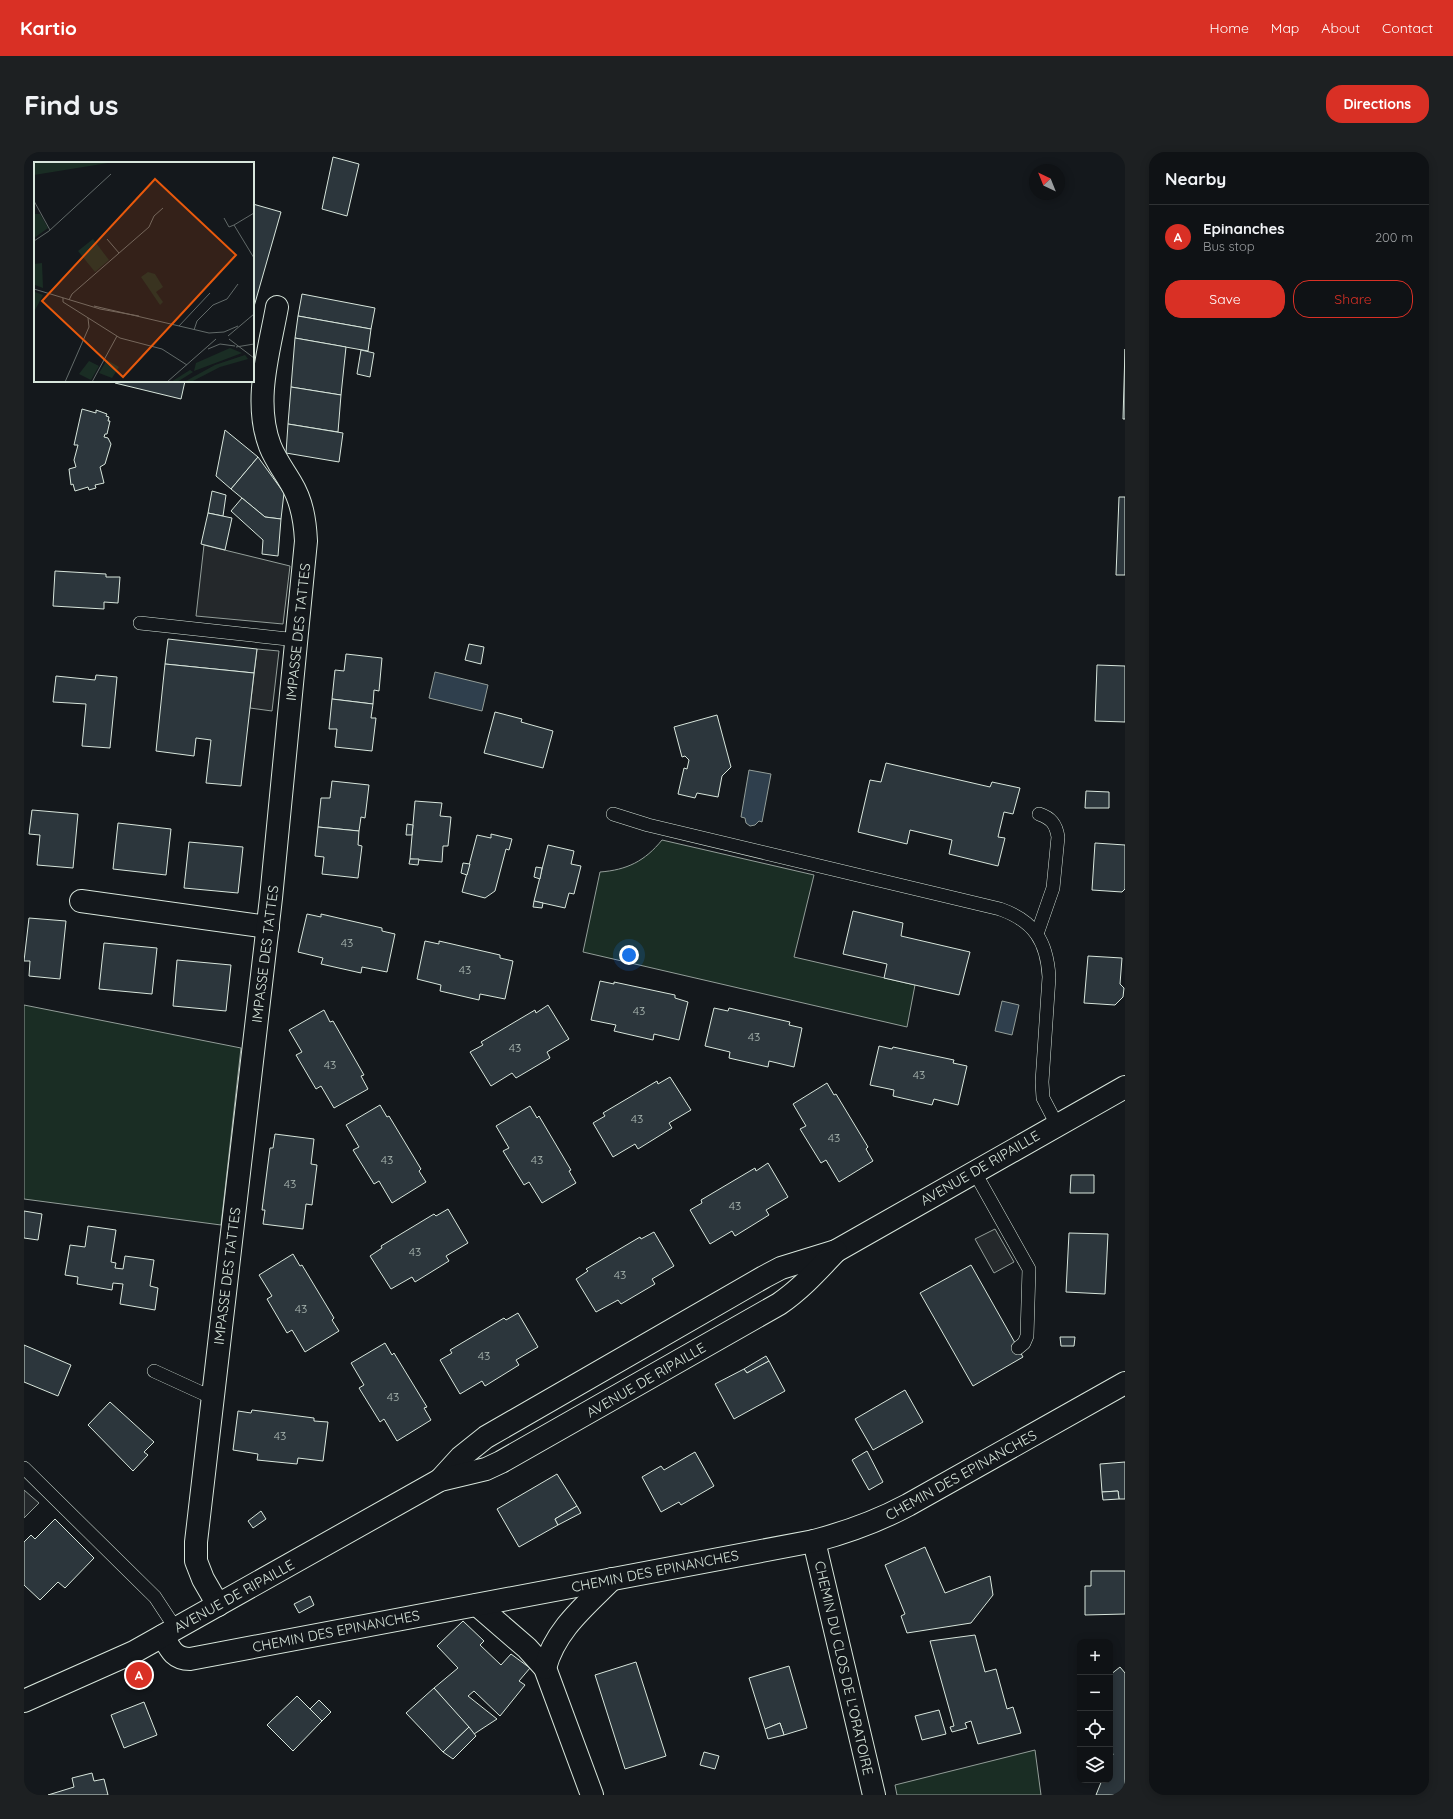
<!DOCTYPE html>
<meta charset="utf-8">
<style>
:root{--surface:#0f1215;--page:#1d2022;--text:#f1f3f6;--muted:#9b9ea0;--line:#2f3234;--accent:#d93025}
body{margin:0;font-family:Quicksand,sans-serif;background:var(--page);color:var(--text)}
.controls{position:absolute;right:12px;bottom:12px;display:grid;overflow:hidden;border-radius:8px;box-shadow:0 2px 10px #0003}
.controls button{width:36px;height:36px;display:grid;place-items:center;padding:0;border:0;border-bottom:1px solid var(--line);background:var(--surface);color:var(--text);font:20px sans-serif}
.compass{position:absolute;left:1005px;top:12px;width:36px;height:36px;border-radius:50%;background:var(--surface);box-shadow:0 2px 10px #0003;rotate:317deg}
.you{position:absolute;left:605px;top:803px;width:14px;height:14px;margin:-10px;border:3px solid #fff;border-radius:50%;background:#1a73e8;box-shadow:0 0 0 6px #1a73e833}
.badge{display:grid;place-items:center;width:26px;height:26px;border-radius:50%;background:var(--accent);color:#fff;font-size:13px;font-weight:700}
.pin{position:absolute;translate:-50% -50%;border:2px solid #fff;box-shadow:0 1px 4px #0006}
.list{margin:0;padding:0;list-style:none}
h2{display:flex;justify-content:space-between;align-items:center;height:52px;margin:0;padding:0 16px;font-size:17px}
h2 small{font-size:13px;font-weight:400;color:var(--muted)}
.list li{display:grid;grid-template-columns:26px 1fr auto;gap:12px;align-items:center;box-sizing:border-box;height:64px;padding:0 16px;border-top:1px solid var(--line)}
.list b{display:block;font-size:15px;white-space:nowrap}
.list p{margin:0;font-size:13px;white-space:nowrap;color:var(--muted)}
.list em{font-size:13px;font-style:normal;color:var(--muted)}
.actions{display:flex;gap:8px;padding:12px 16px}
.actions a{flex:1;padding:9px 0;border:1px solid var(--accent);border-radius:16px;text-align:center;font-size:14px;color:var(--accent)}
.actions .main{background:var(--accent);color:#fff}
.icon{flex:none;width:22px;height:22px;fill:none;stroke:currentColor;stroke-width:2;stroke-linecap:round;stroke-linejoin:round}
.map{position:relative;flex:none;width:1101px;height:1643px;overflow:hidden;border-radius:16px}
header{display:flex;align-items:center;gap:24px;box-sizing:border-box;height:56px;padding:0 20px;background:var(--accent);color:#fff}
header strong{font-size:19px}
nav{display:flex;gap:22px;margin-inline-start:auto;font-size:14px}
.intro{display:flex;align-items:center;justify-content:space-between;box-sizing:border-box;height:96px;padding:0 24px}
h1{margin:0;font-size:28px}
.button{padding:10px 18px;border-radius:16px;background:var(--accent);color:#fff;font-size:14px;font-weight:700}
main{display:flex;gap:24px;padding:0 24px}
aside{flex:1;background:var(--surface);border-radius:16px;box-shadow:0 2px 10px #0003}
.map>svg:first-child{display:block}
.green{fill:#1a2d24;stroke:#939e99}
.parking{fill:#24282b;stroke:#939e99}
.water{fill:#2f3f4d;stroke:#939e99}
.building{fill:#2c363c;stroke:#d8e6dc}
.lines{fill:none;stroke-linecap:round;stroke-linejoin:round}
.lane-casing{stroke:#d8e6dc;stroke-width:14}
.street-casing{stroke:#d8e6dc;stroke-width:24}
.secondary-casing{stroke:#d8e6dc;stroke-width:24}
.lane{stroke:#14181c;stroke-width:13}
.street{stroke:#14181c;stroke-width:22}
.secondary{stroke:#14181c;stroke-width:22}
.labels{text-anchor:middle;stroke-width:3;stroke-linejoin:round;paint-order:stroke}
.number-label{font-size:12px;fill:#adbab4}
.street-label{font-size:14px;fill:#d8e6dc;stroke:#14181c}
.inset-road{fill:none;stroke:#626a69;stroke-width:1}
.view{fill:#e8590c;fill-opacity:0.15;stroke:#e8590c;stroke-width:2}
.inset-edge{fill:none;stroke:#d8e6dc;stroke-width:2}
</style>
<header>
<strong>Kartio</strong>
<nav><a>Home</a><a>Map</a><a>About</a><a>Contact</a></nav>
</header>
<div class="intro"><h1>Find us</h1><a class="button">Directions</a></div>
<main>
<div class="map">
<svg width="1101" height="1643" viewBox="0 0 1101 1643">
<rect width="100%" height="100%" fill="#14181c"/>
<g class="green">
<path d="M638,688L790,723L770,805L891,833L883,875L559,800L576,720C603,718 621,709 638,688Z"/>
<polygon points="0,853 217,896 197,1073 0,1047"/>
<polygon points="1011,1598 1017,1643 873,1643 871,1633"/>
</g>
<g class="parking">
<polygon points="180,393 266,414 259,472 172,464"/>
<polygon points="233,497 255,499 248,559 226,556"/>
<polygon points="971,1077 990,1110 970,1121 951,1087"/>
<polygon points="0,1338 15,1351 0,1366"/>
</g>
<g class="water">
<polygon points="411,520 464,533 458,559 405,546"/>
<polygon points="725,618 747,622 738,670 735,669 731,673 726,674 722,671 721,666 717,665"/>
<polygon points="978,849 995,853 988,883 971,879"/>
</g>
<g class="building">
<polygon points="309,5 335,12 323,64 298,57"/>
<polygon points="229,52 257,60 229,158"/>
<polygon points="278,142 351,156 347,177 274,164"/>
<polygon points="274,164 347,177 344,199 271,186"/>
<polygon points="271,186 322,195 317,243 267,235"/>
<polygon points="1101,197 1101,267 1099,267"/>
<polygon points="337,198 350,201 346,225 333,222"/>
<polygon points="89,229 161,229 157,247 91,231"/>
<polygon points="267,235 317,243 314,280 264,272"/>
<polygon points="58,257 72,261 72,258 83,262 82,264 85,265 84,269 86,269 83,282 81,282 80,285 84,286 87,292 81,312 76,315 80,331 71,333 72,336 65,338 64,335 51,339 49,332 47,333 45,317 52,315 50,308 54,293 50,293"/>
<polygon points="264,272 319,281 315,310 262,301"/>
<polygon points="201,278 234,305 207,337 192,324"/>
<polygon points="234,305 260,341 257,367 241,365 207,337"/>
<polygon points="188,339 202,343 199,364 184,361"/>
<polygon points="1095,345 1101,345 1101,423 1092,423"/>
<polygon points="218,346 241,365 257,367 254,404 238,402 239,388 207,359"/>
<polygon points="184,361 208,366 201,398 177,392"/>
<polygon points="31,419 82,422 82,425 96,425 94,451 80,450 80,457 29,454"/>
<polygon points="144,487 233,497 230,521 141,512"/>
<polygon points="445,492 460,495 457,512 441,508"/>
<polygon points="322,502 358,506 355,539 350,538 349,552 308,547 311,518 320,519"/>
<polygon points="141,512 230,521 217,634 182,631 187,588 172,586 170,604 132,599"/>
<polygon points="1073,513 1101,514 1101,570 1071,569"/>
<polygon points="72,523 93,525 86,596 58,594 62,552 29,550 32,524 71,528"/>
<polygon points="308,547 349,552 347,566 352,566 348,599 311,595 313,577 305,577"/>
<polygon points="471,560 498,567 497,570 529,579 519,616 460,601"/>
<polygon points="693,563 707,615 698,624 694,645 673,641 671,646 654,642 660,616 663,617 665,608 661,604 658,605 650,575"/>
<polygon points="862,611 966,635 968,630 996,636 989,662 980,660 974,685 981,686 974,714 925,702 928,688 886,678 883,692 834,680 846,628 857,630"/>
<polygon points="308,629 345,633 341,666 337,665 335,679 294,675 297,646 306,646"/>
<polygon points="1062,639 1085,640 1085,656 1061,656"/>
<polygon points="391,649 418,651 416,664 427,665 424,694 419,694 418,710 386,707"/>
<polygon points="8,658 54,662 49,716 13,713 16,683 5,682"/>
<polygon points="94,671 147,677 142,723 89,717"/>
<polygon points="383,672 389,673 388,683 382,683"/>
<polygon points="294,675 335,679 334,693 338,694 334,726 298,722 300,705 291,704"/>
<polygon points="467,682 488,687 485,698 482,697 471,739 461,746 438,740 453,683 467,686"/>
<polygon points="165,690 219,695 214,741 160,736"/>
<polygon points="1071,691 1101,693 1101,737 1098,740 1068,738"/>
<polygon points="524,693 550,699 547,712 557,714 550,742 545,741 541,756 510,749"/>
<polygon points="386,707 395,707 394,713 385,712"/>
<polygon points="439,711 446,712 443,723 437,721"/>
<polygon points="512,715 518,716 516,727 510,725"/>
<polygon points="510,749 519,751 518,756 509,755"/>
<polygon points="829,759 879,771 877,784 946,800 935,843 860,826 863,812 819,802"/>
<polygon points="283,762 297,765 297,762 358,776 358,779 371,782 363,820 338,815 337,821 297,812 299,806 274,800"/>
<polygon points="5,766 42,769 36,827 5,824 6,809 0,809"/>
<polygon points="401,789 415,792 415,789 476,803 476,806 489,809 481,847 456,842 455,848 416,839 417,833 393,827"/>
<polygon points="80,791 133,796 128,842 75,837"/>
<polygon points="1064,804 1098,806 1096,832 1100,836 1099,845 1091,853 1060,851"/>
<polygon points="153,808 207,813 202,859 149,854"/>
<polygon points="576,829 590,832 590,830 651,843 651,846 664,850 655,888 630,882 629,888 590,879 592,873 567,868"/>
<polygon points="524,853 545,887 523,900 526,906 492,926 488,921 467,934 446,900 459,893 457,890 511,858 512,861"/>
<polygon points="690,856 704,859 705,856 766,870 765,873 778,876 770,915 745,909 744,915 705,906 706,900 681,894"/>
<polygon points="300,858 306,870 309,869 340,923 337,924 344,937 310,956 297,934 292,937 272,903 278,900 265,878"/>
<polygon points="855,894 868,897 869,895 930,908 929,911 943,914 934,953 910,947 908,953 869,944 870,938 846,933"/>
<polygon points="646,925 667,958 645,971 648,976 614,997 611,992 589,1005 569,971 581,964 579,961 633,929 634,932"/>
<polygon points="803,931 810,943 812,942 844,995 842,997 849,1009 815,1030 802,1008 797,1011 776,977 782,974 769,952"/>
<polygon points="356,953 363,965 365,964 397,1017 395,1019 402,1030 368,1051 355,1029 350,1032 329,998 335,995 322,973"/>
<polygon points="506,954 513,966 515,964 547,1018 545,1019 552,1031 518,1051 505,1030 500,1033 479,999 485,996 472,974"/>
<polygon points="251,982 290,987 287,1012 293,1013 288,1053 282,1052 279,1077 239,1072 241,1058 238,1058 246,996 249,996"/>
<polygon points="744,1011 764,1045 742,1058 745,1063 711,1084 708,1079 686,1092 666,1058 678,1051 677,1048 731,1016 732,1019"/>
<polygon points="1047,1023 1070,1023 1070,1041 1046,1041"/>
<polygon points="424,1057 444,1091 422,1104 425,1109 391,1130 388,1125 367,1137 346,1104 358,1096 357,1094 410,1062 412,1064"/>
<polygon points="0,1059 18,1062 14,1088 0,1086"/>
<polygon points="64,1074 92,1078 87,1110 92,1111 91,1116 99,1117 101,1104 130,1108 126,1134 134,1136 131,1158 96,1152 99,1132 89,1131 88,1138 53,1132 54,1125 41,1123 46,1093 61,1095"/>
<polygon points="630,1080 650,1114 628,1127 631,1132 597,1152 594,1148 572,1160 552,1127 564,1119 562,1117 616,1085 617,1087"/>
<polygon points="1045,1081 1084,1082 1081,1142 1042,1140"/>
<polygon points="269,1102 276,1114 278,1113 310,1166 308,1168 315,1179 281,1200 268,1178 263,1181 243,1147 248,1144 235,1123"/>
<polygon points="947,1113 999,1205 949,1234 896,1141"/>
<polygon points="494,1161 514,1195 492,1208 495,1213 461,1234 458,1229 436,1242 416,1208 428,1201 426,1198 480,1166 482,1168"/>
<polygon points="1036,1185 1051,1185 1050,1194 1037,1194"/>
<polygon points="361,1191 368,1203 370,1201 403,1255 400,1256 407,1268 373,1289 360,1267 356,1270 335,1236 340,1233 327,1211"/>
<polygon points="0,1193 47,1213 34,1244 0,1230"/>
<polygon points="742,1204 745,1209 723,1221 720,1217"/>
<polygon points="745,1209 761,1239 710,1267 691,1232 720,1217 723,1221"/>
<polygon points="881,1238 899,1270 849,1298 831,1267"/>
<polygon points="86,1250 130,1290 120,1300 124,1303 109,1319 64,1273"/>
<polygon points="228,1258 290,1266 290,1269 304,1270 299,1309 274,1306 273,1312 233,1308 234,1302 209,1298 214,1259 227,1261"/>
<polygon points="843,1299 859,1330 845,1338 828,1308"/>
<polygon points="671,1300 690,1334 657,1353 655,1350 637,1360 618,1325 637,1314 640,1318"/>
<polygon points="1101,1310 1101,1347 1095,1347 1094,1339 1078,1340 1076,1312"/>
<polygon points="533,1322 553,1354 531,1367 534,1373 495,1395 473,1357"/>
<polygon points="1094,1339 1095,1347 1079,1348 1078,1340"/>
<polygon points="553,1354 557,1361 534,1373 531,1367"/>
<polygon points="237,1359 242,1367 229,1376 224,1369"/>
<polygon points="31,1367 70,1406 41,1436 34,1430 16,1448 0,1433 0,1390 7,1383 11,1387"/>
<polygon points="901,1395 921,1441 966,1424 969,1443 947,1471 883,1481 877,1464 881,1462 861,1413"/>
<polygon points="1067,1419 1101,1419 1101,1462 1061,1463 1061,1434 1067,1434"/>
<polygon points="286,1444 290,1453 275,1461 270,1452"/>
<polygon points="439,1469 460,1489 456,1493 477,1513 487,1502 506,1516 495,1529 501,1533 476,1564 450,1539 444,1544 473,1567 450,1582 410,1536 434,1516 413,1494"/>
<polygon points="951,1483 961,1520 972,1517 983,1557 989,1555 997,1581 954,1592 947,1569 941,1571 943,1576 928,1580 926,1575 930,1574 906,1489"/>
<polygon points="612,1510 642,1604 601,1617 571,1523"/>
<polygon points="765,1514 783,1576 760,1583 756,1571 741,1577 725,1526"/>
<polygon points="1096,1515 1101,1521 1101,1643 1072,1643 1078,1628 1086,1628 1086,1610 1089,1602 1086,1598 1086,1523"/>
<polygon points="410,1536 445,1575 419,1600 382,1561"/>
<polygon points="273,1544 298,1569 269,1599 243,1573"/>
<polygon points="295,1548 307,1560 298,1569 286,1557"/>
<polygon points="120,1550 133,1583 100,1596 87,1563"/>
<polygon points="915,1558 922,1582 898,1588 891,1564"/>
<polygon points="756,1571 760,1583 744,1587 741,1577"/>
<polygon points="445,1575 452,1584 429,1607 419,1600"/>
<polygon points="680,1600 695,1604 691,1617 676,1613"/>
<polygon points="68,1621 70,1629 80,1627 84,1643 24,1643 50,1635 48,1626"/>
</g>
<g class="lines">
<defs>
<g id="lane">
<polyline points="116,471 273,488"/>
<path d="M589,662L624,673L976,757C1010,769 1023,789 1025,825L1018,930L1019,946L1033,973"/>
<path d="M1013,782L1029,736L1034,685C1032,672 1027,666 1015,662"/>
<polyline points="950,1019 1005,1117 1003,1184 1000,1191 994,1196"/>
<polyline points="130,1219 189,1246"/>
<polyline points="0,1316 131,1445 152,1477"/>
</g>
<g id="street">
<polyline points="57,749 244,775"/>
<polyline points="790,1389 850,1643"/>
<path d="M194,1453L179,1427L172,1409V1390L247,746L282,389C281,368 278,349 267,331C260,319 251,307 246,294C229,249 245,200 253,155"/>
<polyline points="453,1453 503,1496 521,1516 568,1643"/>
<path d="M139,1484C146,1497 150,1507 166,1507L790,1389C824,1380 854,1369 884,1353L1101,1231"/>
<path d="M521,1516C531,1478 561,1454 588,1427"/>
</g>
<g id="secondary">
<polyline points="416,1328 437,1305 462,1285 740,1125 757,1116 812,1099 1101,935"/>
<path d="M0,1549L110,1500L416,1328L462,1317L477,1310L755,1152C777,1137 794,1118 812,1099"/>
</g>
</defs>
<use href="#lane" class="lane-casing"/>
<use href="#street" class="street-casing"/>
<use href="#secondary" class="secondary-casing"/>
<use href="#lane" class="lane"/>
<use href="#street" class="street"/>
<use href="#secondary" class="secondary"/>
</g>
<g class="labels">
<g class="number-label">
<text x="323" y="795">43</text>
<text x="441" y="822">43</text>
<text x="615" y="863">43</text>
<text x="730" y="889">43</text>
<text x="491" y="900">43</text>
<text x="306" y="917">43</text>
<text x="895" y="927">43</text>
<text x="613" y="971">43</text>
<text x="810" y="990">43</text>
<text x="363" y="1012">43</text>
<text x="513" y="1012">43</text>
<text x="266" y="1036">43</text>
<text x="711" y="1058">43</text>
<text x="391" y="1104">43</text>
<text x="596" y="1127">43</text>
<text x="277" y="1161">43</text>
<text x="460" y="1208">43</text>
<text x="369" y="1249">43</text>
<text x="256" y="1288">43</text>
</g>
<g class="street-label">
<text transform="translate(274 480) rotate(-84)" y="5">IMPASSE DES TATTES</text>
<text transform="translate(241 802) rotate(-83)" y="5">IMPASSE DES TATTES</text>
<text transform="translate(956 1016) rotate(-30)" y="5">AVENUE DE RIPAILLE</text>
<text transform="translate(203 1124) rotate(-83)" y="5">IMPASSE DES TATTES</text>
<text transform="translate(622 1228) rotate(-30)" y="5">AVENUE DE RIPAILLE</text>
<text transform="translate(937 1323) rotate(-29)" y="5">CHEMIN DES EPINANCHES</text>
<text transform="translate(631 1419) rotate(-11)" y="5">CHEMIN DES EPINANCHES</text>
<text transform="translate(210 1444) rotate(-29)" y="5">AVENUE DE RIPAILLE</text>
<text transform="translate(312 1479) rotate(-11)" y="5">CHEMIN DES EPINANCHES</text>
<text transform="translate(820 1516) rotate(77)" y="5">CHEMIN DU CLOS DE L'ORATOIRE</text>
</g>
</g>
<g transform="translate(10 10)">
<rect width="220" height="220" fill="#14181c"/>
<path d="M0,0H80L0,13ZM0,52H6L14,66L0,76ZM59,77L75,98L61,110L44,89ZM8,101L9,126L1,123L0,102ZM114,110L121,112L129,125L122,130L129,140L126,143L107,115ZM1,130L9,133L0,150V131ZM196,186L208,191L160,209L162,201ZM211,193L214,197L186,205L157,220H150L181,203ZM73,198L85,205L78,216L65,211ZM55,199L65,204L57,218L45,212ZM156,208L159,210L143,220H137Z" fill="#1a2d24"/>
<path class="inset-road" d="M0,39L16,68M220,51L200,63L220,96M190,56L195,65L200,63M73,77L85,91M0,79L15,69L77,12M0,127L66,147L105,154M29,136V140L86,176L128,187L153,203M35,138L38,132L115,65L120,54L129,46M60,144L175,171L190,170L204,164M145,164L176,131M160,168L163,159L179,143L193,137L204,122M194,174L220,152M195,177L220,196M202,185L220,182M174,187L186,182L201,184M31,220L55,165L54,156M58,220L83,174M133,220L182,177"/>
<path class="view" d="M121,17L202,93L89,215L8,139Z"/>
<rect width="220" height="220" class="inset-edge"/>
</g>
</svg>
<div class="controls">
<button>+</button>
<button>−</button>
<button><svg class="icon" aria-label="locate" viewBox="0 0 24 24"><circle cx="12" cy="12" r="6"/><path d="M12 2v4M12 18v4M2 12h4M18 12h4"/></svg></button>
<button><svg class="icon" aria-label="layers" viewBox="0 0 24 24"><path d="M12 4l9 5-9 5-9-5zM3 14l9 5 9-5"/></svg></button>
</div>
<svg class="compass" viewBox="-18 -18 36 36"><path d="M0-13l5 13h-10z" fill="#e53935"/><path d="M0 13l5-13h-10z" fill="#9b9ea0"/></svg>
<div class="you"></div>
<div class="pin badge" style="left:115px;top:1523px">A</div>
</div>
<aside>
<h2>Nearby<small></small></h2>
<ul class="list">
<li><span class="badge">A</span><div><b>Epinanches</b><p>Bus stop</p></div><em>200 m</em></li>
</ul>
<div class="actions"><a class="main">Save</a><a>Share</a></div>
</aside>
</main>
